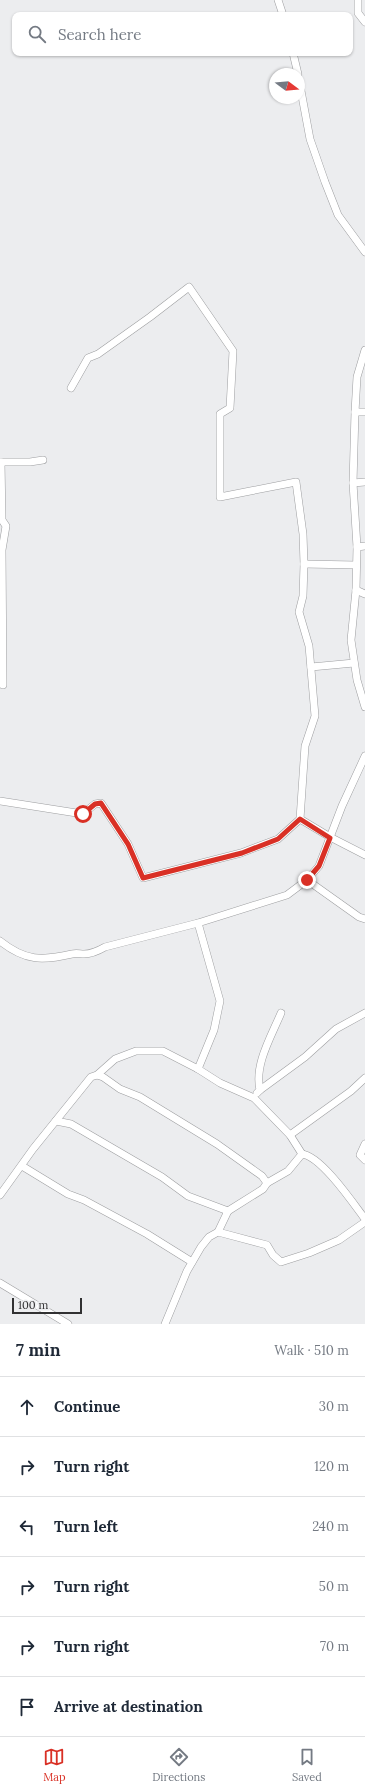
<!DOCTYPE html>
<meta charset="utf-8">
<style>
:root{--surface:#fff;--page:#f2f2f3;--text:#1f2937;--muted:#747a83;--line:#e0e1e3;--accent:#d93025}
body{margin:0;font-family:Lora,serif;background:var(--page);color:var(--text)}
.compass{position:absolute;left:269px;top:68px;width:36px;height:36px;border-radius:50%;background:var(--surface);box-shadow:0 1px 3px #0004;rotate:106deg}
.scale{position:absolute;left:12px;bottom:10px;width:70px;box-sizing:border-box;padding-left:4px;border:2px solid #313132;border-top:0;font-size:11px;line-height:14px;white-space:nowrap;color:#313132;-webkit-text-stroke:3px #ecedef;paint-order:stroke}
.stop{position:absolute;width:12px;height:12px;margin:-9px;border:3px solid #d93025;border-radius:50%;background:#fff}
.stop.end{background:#d93025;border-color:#fff;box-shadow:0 1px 4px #0008}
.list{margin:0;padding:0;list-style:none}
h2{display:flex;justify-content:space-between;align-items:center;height:52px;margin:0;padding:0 16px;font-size:17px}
h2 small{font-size:13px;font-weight:400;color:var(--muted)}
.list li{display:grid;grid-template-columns:26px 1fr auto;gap:12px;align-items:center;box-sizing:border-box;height:60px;padding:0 16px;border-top:1px solid var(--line)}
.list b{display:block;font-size:15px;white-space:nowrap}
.list em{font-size:13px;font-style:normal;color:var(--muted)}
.icon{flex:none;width:22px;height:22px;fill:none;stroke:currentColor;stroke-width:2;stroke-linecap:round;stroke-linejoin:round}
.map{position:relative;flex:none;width:365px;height:1324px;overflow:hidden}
.search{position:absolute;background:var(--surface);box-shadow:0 1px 3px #0004;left:12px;right:12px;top:12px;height:44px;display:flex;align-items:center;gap:10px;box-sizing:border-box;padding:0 14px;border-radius:8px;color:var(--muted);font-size:15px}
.sheet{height:412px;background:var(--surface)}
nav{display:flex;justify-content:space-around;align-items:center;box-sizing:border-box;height:56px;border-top:1px solid var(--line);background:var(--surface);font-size:11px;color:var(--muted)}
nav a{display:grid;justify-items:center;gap:2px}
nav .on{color:var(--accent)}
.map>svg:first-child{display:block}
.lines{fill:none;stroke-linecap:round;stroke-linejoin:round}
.minor-casing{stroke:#9d9ea0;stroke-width:8}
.minor{stroke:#fff;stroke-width:7}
.route{stroke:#d93025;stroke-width:5}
</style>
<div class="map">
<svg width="365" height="1324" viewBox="0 0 365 1324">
<rect width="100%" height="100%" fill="#ecedef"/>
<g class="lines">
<defs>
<g id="minor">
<polyline points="278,0 283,15"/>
<polyline points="358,0 358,13 365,22"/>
<polyline points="293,53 298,74"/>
<polyline points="299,80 310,139 325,182 338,215 365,252"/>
<polyline points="365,350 357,377 355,412 353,483 357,547 356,590 351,640 357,680 365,707"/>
<polyline points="355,412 365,412"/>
<polyline points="0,462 30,462 43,460"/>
<polyline points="1,462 2,520 6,526 2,550 3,685"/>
<polyline points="353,483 365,482"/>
<polyline points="357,547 365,546"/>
<polyline points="304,564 356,565"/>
<polyline points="356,590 365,594"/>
<polyline points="311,667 354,663"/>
<polyline points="0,801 83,814 95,804 101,803 128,844 143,878 241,853 278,839 300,819 305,746 315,716 309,646 299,612 303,596 304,564 303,534 296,482 220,497 220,414 230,408 233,351 189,287 150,317 98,354 88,358 71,388"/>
<polyline points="300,819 330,837 365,855"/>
<polyline points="307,880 359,917 365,919"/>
<path d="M0,941C25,961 42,961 72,954C76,953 80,954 84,954C92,954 98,951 105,947L198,923L287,895L307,880L319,866L342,806L365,756"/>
<polyline points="198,1069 214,1030 220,1001 198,923"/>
<polyline points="97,1075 115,1059 136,1051 163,1051 198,1069 220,1083 254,1098 290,1135 302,1154"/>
<polyline points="260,1090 305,1057 336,1029 365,1013"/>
<path d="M257,1093L260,1090C254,1065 271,1037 281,1013"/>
<polyline points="56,1121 71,1124 162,1177 188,1196 228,1211"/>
<polyline points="290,1135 351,1091 365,1078"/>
<polyline points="365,1144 360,1155 365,1160"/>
<polyline points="22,1166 68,1194 84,1200 147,1234 192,1262"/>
<path d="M267,1183L288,1171L302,1154C321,1156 353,1203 365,1219"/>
<polyline points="0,1195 33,1149 87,1082 91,1077 97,1075 103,1077 120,1089 140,1097 217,1144 262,1176 267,1183 263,1189 228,1211 218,1232 209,1237 201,1247 187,1271 165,1324"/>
<polyline points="218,1232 267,1245 273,1255 281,1262 309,1253 339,1240 365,1222"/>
<polyline points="0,1283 68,1324"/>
</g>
</defs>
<use href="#minor" class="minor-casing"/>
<use href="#minor" class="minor"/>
</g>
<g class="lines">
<polyline class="route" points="83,814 95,804 101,803 128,844 143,878 242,853 278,839 300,819 330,838 319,866 307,880"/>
</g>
</svg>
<svg class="compass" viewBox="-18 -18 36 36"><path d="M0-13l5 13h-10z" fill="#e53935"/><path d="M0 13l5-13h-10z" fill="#747a83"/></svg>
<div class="scale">100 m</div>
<div class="stop" style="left:83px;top:814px"></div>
<div class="stop end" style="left:307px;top:880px"></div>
<div class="search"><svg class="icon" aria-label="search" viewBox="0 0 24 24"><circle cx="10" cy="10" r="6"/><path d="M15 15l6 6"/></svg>Search here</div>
</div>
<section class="sheet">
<h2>7 min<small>Walk · 510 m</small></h2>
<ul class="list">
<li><svg class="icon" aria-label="ahead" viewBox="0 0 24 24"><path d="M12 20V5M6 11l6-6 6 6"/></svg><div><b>Continue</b></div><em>30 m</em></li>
<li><svg class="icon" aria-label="right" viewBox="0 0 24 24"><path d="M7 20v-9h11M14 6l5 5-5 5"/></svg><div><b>Turn right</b></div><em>120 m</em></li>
<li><svg class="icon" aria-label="left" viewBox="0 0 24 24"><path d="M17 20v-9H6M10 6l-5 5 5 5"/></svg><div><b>Turn left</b></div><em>240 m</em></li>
<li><svg class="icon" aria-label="right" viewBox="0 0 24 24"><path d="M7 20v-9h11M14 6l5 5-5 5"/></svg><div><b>Turn right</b></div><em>50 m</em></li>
<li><svg class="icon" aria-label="right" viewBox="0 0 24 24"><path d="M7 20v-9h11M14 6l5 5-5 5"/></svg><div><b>Turn right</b></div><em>70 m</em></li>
<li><svg class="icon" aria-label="arrive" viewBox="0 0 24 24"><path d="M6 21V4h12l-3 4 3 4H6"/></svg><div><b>Arrive at destination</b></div></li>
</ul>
</section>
<nav>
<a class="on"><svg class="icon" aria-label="map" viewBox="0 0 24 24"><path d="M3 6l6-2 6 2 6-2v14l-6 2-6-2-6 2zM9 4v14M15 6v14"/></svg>Map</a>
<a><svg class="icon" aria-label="directions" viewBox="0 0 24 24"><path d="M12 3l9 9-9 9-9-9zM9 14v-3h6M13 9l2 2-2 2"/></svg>Directions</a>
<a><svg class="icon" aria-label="saved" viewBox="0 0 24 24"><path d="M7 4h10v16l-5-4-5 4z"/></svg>Saved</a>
</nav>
